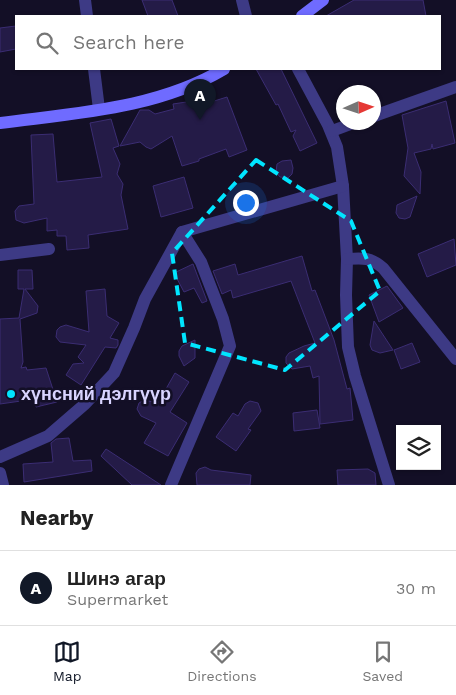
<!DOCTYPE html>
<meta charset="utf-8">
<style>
:root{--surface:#fff;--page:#f6f6f6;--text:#222;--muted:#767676;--line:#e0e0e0;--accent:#111827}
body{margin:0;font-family:"Work Sans",sans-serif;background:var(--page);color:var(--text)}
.controls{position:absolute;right:15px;bottom:15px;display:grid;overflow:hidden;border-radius:0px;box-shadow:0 1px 4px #0004}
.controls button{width:45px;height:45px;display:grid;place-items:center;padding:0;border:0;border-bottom:1px solid var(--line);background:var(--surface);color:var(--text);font:25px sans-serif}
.compass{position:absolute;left:336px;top:85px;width:45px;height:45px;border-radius:50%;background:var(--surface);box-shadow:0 1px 4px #0004;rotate:87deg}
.you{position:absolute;left:245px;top:202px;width:18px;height:18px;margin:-12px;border:4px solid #fff;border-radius:50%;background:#1a73e8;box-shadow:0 0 0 8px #1a73e833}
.badge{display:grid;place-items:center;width:32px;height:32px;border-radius:50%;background:var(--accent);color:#fff;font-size:16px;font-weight:700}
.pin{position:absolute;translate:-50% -41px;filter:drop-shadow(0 1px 2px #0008)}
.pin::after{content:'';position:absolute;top:26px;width:18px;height:15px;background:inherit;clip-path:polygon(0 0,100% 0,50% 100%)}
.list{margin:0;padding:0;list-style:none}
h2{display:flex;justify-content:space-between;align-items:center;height:65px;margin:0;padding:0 20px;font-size:21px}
h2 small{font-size:16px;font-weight:400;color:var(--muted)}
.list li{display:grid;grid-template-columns:32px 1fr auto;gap:15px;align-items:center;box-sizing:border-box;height:75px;padding:0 20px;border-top:1px solid var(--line)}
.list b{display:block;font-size:19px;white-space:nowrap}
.list p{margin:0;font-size:16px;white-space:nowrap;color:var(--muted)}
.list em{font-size:16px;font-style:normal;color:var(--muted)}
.icon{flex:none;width:28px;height:28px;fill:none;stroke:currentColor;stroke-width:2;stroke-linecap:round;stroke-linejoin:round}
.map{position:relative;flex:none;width:456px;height:485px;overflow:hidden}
.search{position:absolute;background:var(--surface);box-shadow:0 1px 4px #0004;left:15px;right:15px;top:15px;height:55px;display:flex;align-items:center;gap:12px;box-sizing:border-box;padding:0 18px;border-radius:0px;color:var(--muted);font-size:19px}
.sheet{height:140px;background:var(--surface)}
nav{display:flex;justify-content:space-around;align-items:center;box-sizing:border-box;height:70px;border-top:1px solid var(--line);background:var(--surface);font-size:14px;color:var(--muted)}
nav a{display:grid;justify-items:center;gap:2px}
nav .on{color:var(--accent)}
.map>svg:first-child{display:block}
.building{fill:#241b47;stroke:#3b2d73}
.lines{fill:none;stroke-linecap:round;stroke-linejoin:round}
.street{stroke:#3d3a85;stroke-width:12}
.secondary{stroke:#6f6bff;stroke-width:12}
.marked{fill:none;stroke:#00e5ff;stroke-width:4;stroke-dasharray:10 6;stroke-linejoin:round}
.poi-dot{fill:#00e5ff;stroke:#130f26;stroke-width:2}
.labels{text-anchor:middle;stroke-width:5;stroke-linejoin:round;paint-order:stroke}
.poi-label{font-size:18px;font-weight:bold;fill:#d9d4ff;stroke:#130f26;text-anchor:start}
</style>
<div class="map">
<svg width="456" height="485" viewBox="0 0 456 485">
<rect width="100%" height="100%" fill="#130f26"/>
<g class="building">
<polygon points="142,0 172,0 178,16 148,16"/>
<polygon points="354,0 423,0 426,16 326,16"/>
<polygon points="16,26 16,49 0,52 0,28"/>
<polygon points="256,69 281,69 317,143 300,151 293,136 296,130 291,132 278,104 276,105"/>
<polygon points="227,97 247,150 229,157 226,149 199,159 199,161 182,166 172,136 151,149 146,147 140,142 120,146 140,110 149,110 155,114 174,109 173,104 193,101 195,107"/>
<polygon points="446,101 455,143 433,149 432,144 431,149 414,153 421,172 420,194 404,176 408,148 402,115"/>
<polygon points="111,119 119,146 113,148 120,164 117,174 123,184 121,195 128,229 88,235 89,248 67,250 66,236 57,236 57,230 47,231 47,218 24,223 16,220 15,211 19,206 34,204 31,135 53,134 57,182 102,177 90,123"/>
<polygon points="291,160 293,168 292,174 288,178 280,177 276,172 277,164 282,161"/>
<polygon points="184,177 193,208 161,217 153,186"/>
<polygon points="417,196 410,217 405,219 399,218 396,213 397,205"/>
<polygon points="454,239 456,265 427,277 418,254"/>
<polygon points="302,256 312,291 315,290 334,340 347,389 350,388 353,420 320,424 319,376 313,378 310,366 292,369 286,363 286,357 289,353 304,346 315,343 291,281 233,298 231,290 222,294 213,271 235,264 238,275"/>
<polygon points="193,264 207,301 202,303 194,288 184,292 174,273"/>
<polygon points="18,270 32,270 33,289 25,289 38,306 37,313 20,319 23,362 21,368 26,367 27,370 46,368 57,402 36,407 35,399 0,404 0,319 19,318 24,289 18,289"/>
<polygon points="387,286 403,308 379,322 369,295"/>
<polygon points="105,289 107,316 119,323 110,338 118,340 118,345 116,348 105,347 81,385 66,375 73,364 84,363 78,357 86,345 60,342 56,337 57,330 60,327 66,325 89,332 86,291"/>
<polygon points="374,321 393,350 380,353 372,350 370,345"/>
<polygon points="195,340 195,358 184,366 179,356 179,351 182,346"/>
<polygon points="412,343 420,362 401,369 394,350"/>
<polygon points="175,373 189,382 170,412 187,423 168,456 144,443 156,423 141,416 137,409 139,403 144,400 158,403"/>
<polygon points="250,401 258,403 261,411 248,429 251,430 236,451 216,437 233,413 238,416 245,404"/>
<polygon points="317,410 320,428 294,431 293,413"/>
<polygon points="69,438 73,461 91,460 92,471 24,482 23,464 53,462 51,443 56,439"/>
<polygon points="106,449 161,485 132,485 101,456"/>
<polygon points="205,467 211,470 251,475 250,485 197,485 196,473 199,469"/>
<polygon points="368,469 375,473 376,485 338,485 337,470"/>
</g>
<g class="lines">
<g class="street">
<polyline points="85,0 87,16"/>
<polyline points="242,0 246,16"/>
<polyline points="94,69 99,109"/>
<polyline points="298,69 328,125 337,147 343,186 347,259 346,295 348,347 355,376 389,485"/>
<polyline points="374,116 456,87"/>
<polyline points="332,131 356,122"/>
<polyline points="0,255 49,249"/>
<path d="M347,259C363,258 370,257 383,268L456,359"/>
<polyline points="0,457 48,436 85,404 114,373 134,328 145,299 182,232 343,186"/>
<polyline points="0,473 3,485"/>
<polyline points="171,485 230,346 223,319 201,262 182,232"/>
</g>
<g class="secondary">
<polyline points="302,16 323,0"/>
<path d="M0,123C75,113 157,109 224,69"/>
</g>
</g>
<path class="marked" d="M256,160L351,221L380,291L285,370L185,343L172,253Z"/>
<circle class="poi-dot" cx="11" cy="394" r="5"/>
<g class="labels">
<g class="poi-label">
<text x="21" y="400">хүнсний дэлгүүр</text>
</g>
</g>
</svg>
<div class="controls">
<button><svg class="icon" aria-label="layers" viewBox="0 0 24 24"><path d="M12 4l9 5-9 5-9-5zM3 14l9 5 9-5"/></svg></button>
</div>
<svg class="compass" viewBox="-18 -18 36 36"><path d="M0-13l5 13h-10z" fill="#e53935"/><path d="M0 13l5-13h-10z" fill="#767676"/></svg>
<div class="you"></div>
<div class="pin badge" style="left:200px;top:120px">A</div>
<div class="search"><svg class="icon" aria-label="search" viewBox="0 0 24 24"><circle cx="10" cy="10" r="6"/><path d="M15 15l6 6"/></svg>Search here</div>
</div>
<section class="sheet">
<h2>Nearby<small></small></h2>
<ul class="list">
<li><span class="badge">A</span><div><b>Шинэ агар</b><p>Supermarket</p></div><em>30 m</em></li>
</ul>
</section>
<nav>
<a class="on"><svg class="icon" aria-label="map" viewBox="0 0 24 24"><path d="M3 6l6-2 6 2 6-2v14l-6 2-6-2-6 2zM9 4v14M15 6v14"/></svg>Map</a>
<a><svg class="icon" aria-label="directions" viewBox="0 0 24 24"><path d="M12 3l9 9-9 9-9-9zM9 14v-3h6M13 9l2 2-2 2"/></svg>Directions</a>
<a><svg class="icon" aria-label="saved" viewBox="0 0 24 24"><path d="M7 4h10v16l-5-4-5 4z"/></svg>Saved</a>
</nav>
